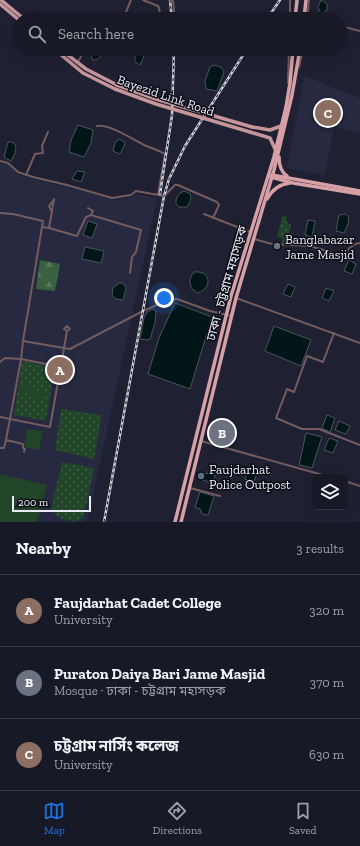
<!DOCTYPE html>
<meta charset="utf-8">
<style>
:root{--surface:#171926;--page:#20222e;--text:#f1f3f6;--muted:#9ea0a7;--line:#363843;--accent:#1a73e8}
body{margin:0;font-family:"Zilla Slab","Noto Sans Bengali",serif;background:var(--page);color:var(--text)}
.controls{position:absolute;right:12px;bottom:12px;display:grid;overflow:hidden;border-radius:6px;box-shadow:0 4px 16px #0002}
.controls button{width:36px;height:36px;display:grid;place-items:center;padding:0;border:0;border-bottom:1px solid var(--line);background:var(--surface);color:var(--text);font:20px sans-serif}
.scale{position:absolute;left:12px;bottom:10px;width:79px;box-sizing:border-box;padding-left:4px;border:2px solid #e8ebf6;border-top:0;font-size:11px;line-height:14px;white-space:nowrap;color:#e8ebf6;-webkit-text-stroke:3px #0a0b13;paint-order:stroke}
.you{position:absolute;left:164px;top:298px;width:14px;height:14px;margin:-10px;border:3px solid #fff;border-radius:50%;background:#1a73e8;box-shadow:0 0 0 6px #1a73e833}
.badge{display:grid;place-items:center;width:26px;height:26px;border-radius:50%;background:var(--accent);color:#fff;font-size:13px;font-weight:700}
.pin{position:absolute;translate:-50% -50%;border:2px solid #fff;box-shadow:0 1px 4px #0006}
.list{margin:0;padding:0;list-style:none}
h2{display:flex;justify-content:space-between;align-items:center;height:52px;margin:0;padding:0 16px;font-size:17px}
h2 small{font-size:13px;font-weight:400;color:var(--muted)}
.list li{display:grid;grid-template-columns:26px 1fr auto;gap:12px;align-items:center;box-sizing:border-box;height:72px;padding:0 16px;border-top:1px solid var(--line)}
.list b{display:block;font-size:15px;white-space:nowrap}
.list p{margin:0;font-size:13px;white-space:nowrap;color:var(--muted)}
.list em{font-size:13px;font-style:normal;color:var(--muted)}
.icon{flex:none;width:22px;height:22px;fill:none;stroke:currentColor;stroke-width:2;stroke-linecap:round;stroke-linejoin:round}
.map{position:relative;flex:none;width:360px;height:522px;overflow:hidden}
.search{position:absolute;background:var(--surface);box-shadow:0 4px 16px #0002;left:12px;right:12px;top:12px;height:44px;display:flex;align-items:center;gap:10px;box-sizing:border-box;padding:0 14px;border-radius:22px;color:var(--muted);font-size:15px}
.sheet{height:268px;background:var(--surface)}
nav{display:flex;justify-content:space-around;align-items:center;box-sizing:border-box;height:56px;border-top:1px solid var(--line);background:var(--surface);font-size:11px;color:var(--muted)}
nav a{display:grid;justify-items:center;gap:2px}
nav .on{color:var(--accent)}
.map>svg:first-child{display:block}
.built{fill:#262940}
.forest{fill:url(#forest-firs)}
.park{fill:url(#park-dots)}
.pitch{fill:#224529}
.water{fill:#021618;stroke:#47565b}
.lines{fill:none;stroke-linecap:round;stroke-linejoin:round}
.minor{stroke:#745c5e;stroke-width:2}
.primary{stroke:#c6959a;stroke-width:3.5}
.trunk{stroke:#d6a0a6;stroke-width:3.5}
.rail-casing{stroke:#cbceda;stroke-width:2.5}
.rail{stroke:#0a0b13;stroke-width:1;stroke-dasharray:3;stroke-linecap:butt}
.primary-bridge{stroke:#c6959a;stroke-width:3.5}
.worship-dot{fill:#6b7280;stroke:#0a0b13;stroke-width:1.5}
.service-dot{fill:#5c6f8a;stroke:#0a0b13;stroke-width:1.5}
.labels{text-anchor:middle;stroke-width:3;stroke-linejoin:round;paint-order:stroke}
.street-label{font-size:13px;fill:#e8ebf6;stroke:#0a0b13}
.poi-label{font-size:13px;fill:#e8ebf6;stroke:#0a0b13;text-anchor:start}
</style>
<div class="map">
<svg width="360" height="522" viewBox="0 0 360 522">
<defs>
<pattern id="forest-firs" width="22" height="20" patternUnits="userSpaceOnUse"><rect width="22" height="20" fill="#3a6241"/><path d="M5 1l3.5 6h-7zM16 11l3.5 6h-7z" fill="#56795d"/></pattern>
<pattern id="park-dots" width="8" height="8" patternUnits="userSpaceOnUse"><rect width="8" height="8" fill="#224529"/><path d="M2 2h.1M6 6h.1" fill="none" stroke="#426049" stroke-width="1.8" stroke-linecap="round"/></pattern>
</defs>
<rect width="100%" height="100%" fill="#1f2132"/>
<g class="built">
<polygon points="267,49 287,49 287,55 274,52"/>
<polygon points="304,76 360,98 360,133 334,127 325,175 287,168"/>
<polygon points="0,163 7,164 18,174 32,179 66,186 113,200 133,197 137,194 157,198 91,505 88,519 84,522 0,522"/>
</g>
<polygon class="forest" points="40,260 60,264 55,291 36,289"/>
<g class="park">
<polygon points="283,215 287,217 286,221 291,225 287,243 282,243 282,238 277,237"/>
<polygon points="22,361 55,367 46,421 14,415"/>
<polygon points="61,409 102,415 94,459 55,450"/>
<polygon points="62,462 94,468 84,517 76,522 59,518 51,509"/>
</g>
<g class="pitch">
<polygon points="20,384 27,385 25,395 19,394"/>
<polygon points="30,386 36,387 35,397 28,396"/>
<polygon points="39,387 45,388 43,399 37,398"/>
<polygon points="27,429 43,431 39,450 24,447"/>
<polygon points="0,474 47,485 37,522 0,522"/>
</g>
<g class="water">
<polygon points="321,0 323,1 327,4 327,10 321,14 318,7"/>
<polygon points="95,50 100,52 101,55 98,59 95,60 92,59 91,55"/>
<polygon points="139,54 144,56 140,65 135,62 135,56"/>
<polygon points="215,65 222,68 224,72 217,91 206,89 205,81 210,67"/>
<polygon points="78,125 93,130 91,143 84,157 69,152 71,140"/>
<polygon points="119,139 125,142 124,146 120,154 113,151 115,143"/>
<polygon points="8,142 12,142 16,146 15,153 11,161 4,157"/>
<polygon points="77,171 85,172 81,182 72,179"/>
<path d="M185,191L190,194C192,199 190,202 187,207H179L176,204C175,199 179,192 185,191Z"/>
<polygon points="345,214 349,217 348,224 344,233 336,231 339,215"/>
<polygon points="308,220 315,221 312,237 305,235"/>
<polygon points="88,221 97,224 92,238 83,235"/>
<polygon points="85,247 104,251 101,263 82,259"/>
<polygon points="349,260 356,264 352,274 344,271"/>
<path d="M194,272C211,270 213,288 198,293L192,289C189,282 189,278 194,272Z"/>
<polygon points="119,283 123,283 126,288 123,300 116,299 112,295 113,288"/>
<polygon points="288,284 295,287 291,297 283,294"/>
<polygon points="326,288 334,291 329,301 322,298"/>
<polygon points="175,303 212,317 190,389 148,374 159,338"/>
<polygon points="153,309 156,311 155,323 150,339 147,340 140,339 144,318 147,312"/>
<polygon points="274,326 311,340 301,366 265,351"/>
<polygon points="327,415 335,418 330,432 322,428"/>
<polygon points="339,421 350,426 346,434 335,430"/>
<polygon points="306,433 322,437 312,468 299,465"/>
<polygon points="329,438 338,441 333,453 324,450"/>
<polygon points="250,466 258,469 254,482 245,479"/>
<polygon points="205,473 215,475 213,483 203,480"/>
<polygon points="200,492 214,496 208,515 202,514 200,509 195,507"/>
</g>
<g class="lines">
<g class="minor">
<polyline points="143,0 158,6 159,8 161,19"/>
<polyline points="173,0 175,19"/>
<polyline points="307,17 316,19"/>
<polyline points="123,19 131,0"/>
<polyline points="290,19 290,0"/>
<polyline points="307,19 309,0"/>
<polyline points="341,26 360,31"/>
<polyline points="289,49 288,83 290,83"/>
<polyline points="302,50 324,53 325,49"/>
<polyline points="78,62 85,49"/>
<polyline points="299,67 303,49"/>
<path d="M97,126C110,124 132,139 144,145C151,148 158,150 165,154L158,195"/>
<polyline points="0,161 8,163 18,172 33,177 67,185 112,198 131,195 136,191 164,196 175,185 178,185 217,202 219,205 213,218"/>
<polyline points="26,175 35,154 43,153 42,146 48,132"/>
<polyline points="88,208 93,211 91,215"/>
<polyline points="52,212 49,206 54,200"/>
<polyline points="0,213 13,214 43,221 42,227"/>
<polyline points="204,214 250,232"/>
<polyline points="49,228 54,199"/>
<path d="M254,239L272,244L310,246L340,255C348,253 349,244 360,243"/>
<polyline points="236,298 360,343"/>
<polyline points="334,333 323,362 307,356 294,392 287,389 276,418 302,429 319,429 360,445"/>
<polyline points="23,341 42,227 49,228 77,236 86,217 91,215 141,230 136,252 132,257 130,273"/>
<polyline points="0,362 5,358 21,359 10,419 0,417"/>
<polyline points="61,367 21,359 23,341 64,348 67,331 70,329 67,326 64,329 67,331"/>
<polyline points="6,440 10,419 50,427 64,348 70,349 143,311 166,301 177,299 210,311 232,316"/>
<polyline points="201,441 330,477"/>
<polyline points="0,448 4,448 6,440 23,444 23,448 25,449 24,452"/>
<polyline points="345,481 360,486"/>
<polyline points="190,488 220,496"/>
</g>
<g class="primary">
<polyline points="1,0 24,19"/>
<polyline points="0,4 19,20"/>
<polyline points="54,49 83,73 115,89"/>
<polyline points="60,49 86,69 117,85"/>
<polyline points="252,127 270,130 281,126"/>
<polyline points="250,132 270,138 275,149"/>
</g>
<g class="trunk">
<polyline points="295,19 297,0"/>
<polyline points="304,19 306,0"/>
<path d="M279,157C279,164 281,172 287,176"/>
<polyline points="272,175 360,191"/>
<polyline points="271,177 293,183 360,194"/>
<path d="M267,199C272,190 280,184 290,183"/>
<polyline points="175,522 231,296 274,157 286,107 290,83 293,49"/>
<polyline points="181,522 236,298 274,170 292,95 300,49"/>
</g>
<defs>
<g id="rail">
<polyline points="170,0 172,19"/>
<polyline points="267,19 280,0"/>
<polyline points="160,194 172,115 174,49"/>
<polyline points="104,522 164,196 169,179 185,146 247,49"/>
</g>
</defs>
<use href="#rail" class="rail-casing"/>
<use href="#rail" class="rail"/>
<g class="primary-bridge">
<polyline points="117,85 156,99 252,127"/>
<polyline points="115,89 156,104 250,132"/>
</g>
</g>
<circle class="worship-dot" cx="277" cy="246" r="4"/>
<circle class="service-dot" cx="201" cy="476" r="4"/>
<g class="labels">
<g class="street-label">
<text transform="translate(166 95) rotate(19)" y="5">Bayezid Link Road</text>
<text transform="translate(226 283) rotate(-74)" y="5">ঢাকা - চট্টগ্রাম মহাসড়ক</text>
</g>
<g class="poi-label">
<text x="285" y="244">Banglabazar<tspan x="285" dy="15">Jame Masjid</tspan></text>
<text x="209" y="474">Faujdarhat<tspan x="209" dy="15">Police Outpost</tspan></text>
</g>
</g>
</svg>
<div class="controls">
<button><svg class="icon" aria-label="layers" viewBox="0 0 24 24"><path d="M12 4l9 5-9 5-9-5zM3 14l9 5 9-5"/></svg></button>
</div>
<div class="scale">200 m</div>
<div class="you"></div>
<div class="pin badge" style="left:60px;top:370px;background:#8d6e63">A</div>
<div class="pin badge" style="left:222px;top:433px;background:#6b7280">B</div>
<div class="pin badge" style="left:328px;top:113px;background:#8d6e63">C</div>
<div class="search"><svg class="icon" aria-label="search" viewBox="0 0 24 24"><circle cx="10" cy="10" r="6"/><path d="M15 15l6 6"/></svg>Search here</div>
</div>
<section class="sheet">
<h2>Nearby<small>3 results</small></h2>
<ul class="list">
<li><span class="badge" style="background:#8d6e63">A</span><div><b>Faujdarhat Cadet College</b><p>University</p></div><em>320 m</em></li>
<li><span class="badge" style="background:#6b7280">B</span><div><b>Puraton Daiya Bari Jame Masjid</b><p>Mosque · ঢাকা - চট্টগ্রাম মহাসড়ক</p></div><em>370 m</em></li>
<li><span class="badge" style="background:#8d6e63">C</span><div><b>চট্টগ্রাম নার্সিং কলেজ</b><p>University</p></div><em>630 m</em></li>
</ul>
</section>
<nav>
<a class="on"><svg class="icon" aria-label="map" viewBox="0 0 24 24"><path d="M3 6l6-2 6 2 6-2v14l-6 2-6-2-6 2zM9 4v14M15 6v14"/></svg>Map</a>
<a><svg class="icon" aria-label="directions" viewBox="0 0 24 24"><path d="M12 3l9 9-9 9-9-9zM9 14v-3h6M13 9l2 2-2 2"/></svg>Directions</a>
<a><svg class="icon" aria-label="saved" viewBox="0 0 24 24"><path d="M7 4h10v16l-5-4-5 4z"/></svg>Saved</a>
</nav>
